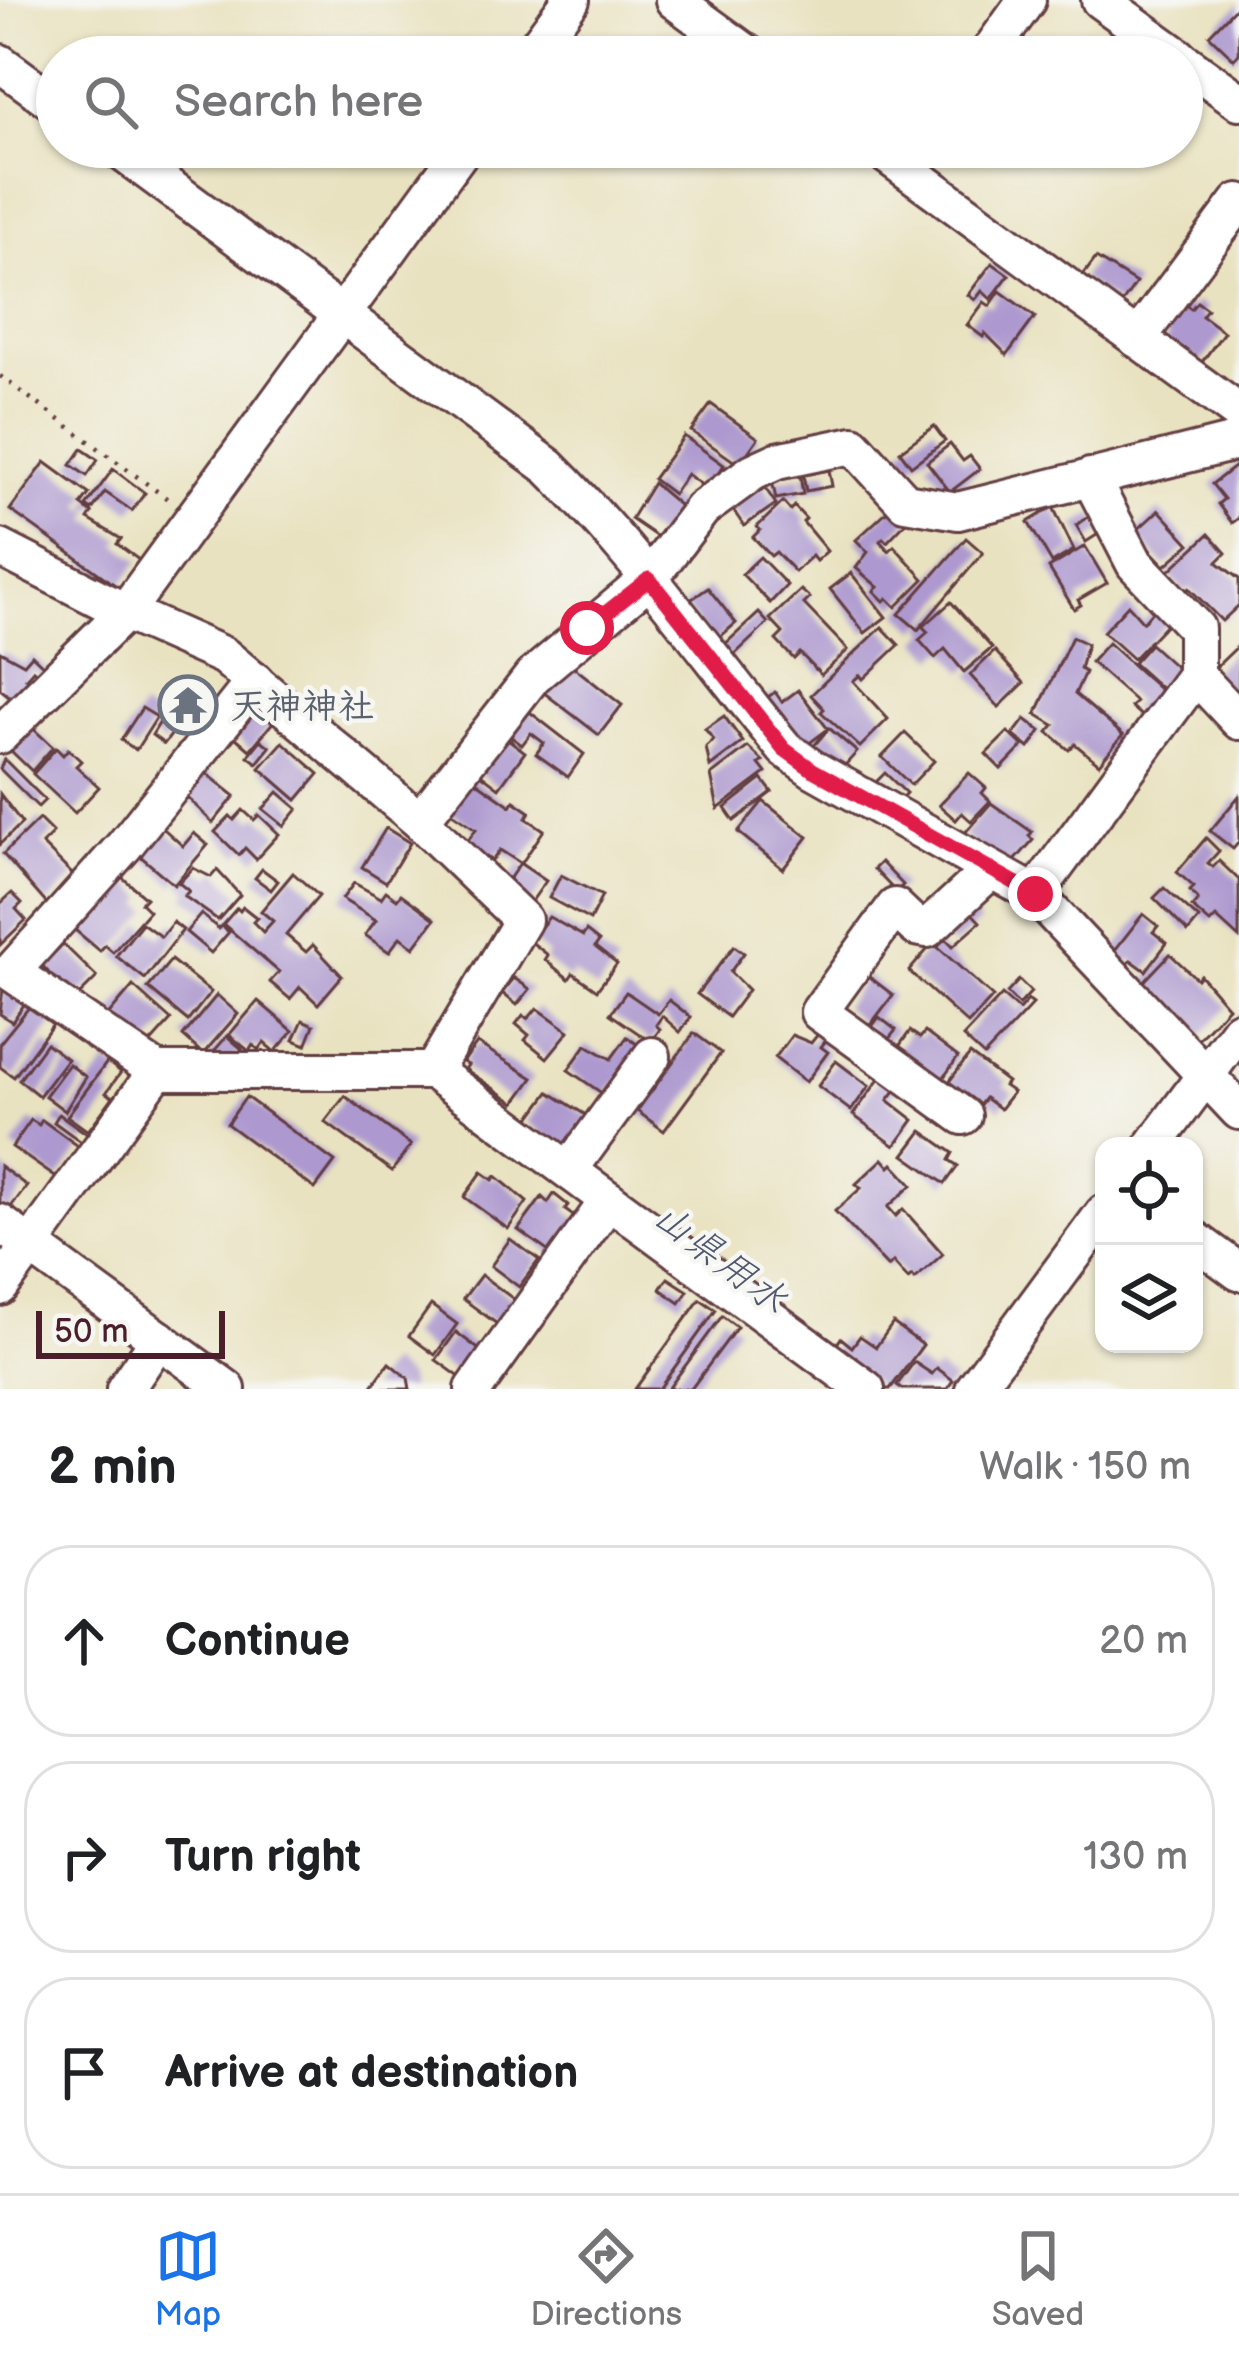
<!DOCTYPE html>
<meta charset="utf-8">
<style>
:root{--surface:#fff;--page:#f2f2f2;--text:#202124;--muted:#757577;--line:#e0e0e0;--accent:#1a73e8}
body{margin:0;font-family:"Balsamiq Sans","Klee One",sans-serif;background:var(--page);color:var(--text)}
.controls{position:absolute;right:36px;bottom:36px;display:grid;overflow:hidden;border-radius:24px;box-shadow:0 3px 9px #0004}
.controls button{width:108px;height:108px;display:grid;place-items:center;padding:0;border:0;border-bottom:3px solid var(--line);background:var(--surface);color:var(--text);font:60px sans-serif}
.scale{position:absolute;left:36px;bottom:30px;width:189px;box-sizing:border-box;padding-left:12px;border:6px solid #4a1f2b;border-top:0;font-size:33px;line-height:42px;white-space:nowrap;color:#4a1f2b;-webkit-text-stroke:9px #f6f6f2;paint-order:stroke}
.stop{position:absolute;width:36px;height:36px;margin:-27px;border:9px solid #e11d48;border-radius:50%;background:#fff}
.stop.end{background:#e11d48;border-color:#fff;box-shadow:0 3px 12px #0008}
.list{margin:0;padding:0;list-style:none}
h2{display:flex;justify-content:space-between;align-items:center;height:156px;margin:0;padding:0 48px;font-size:51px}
h2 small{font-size:39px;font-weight:400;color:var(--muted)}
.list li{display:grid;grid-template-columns:78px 1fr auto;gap:36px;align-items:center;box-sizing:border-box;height:192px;margin:0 24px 24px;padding:0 24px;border:3px solid var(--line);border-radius:48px}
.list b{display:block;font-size:45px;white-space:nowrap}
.list em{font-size:39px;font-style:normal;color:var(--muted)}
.icon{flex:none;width:66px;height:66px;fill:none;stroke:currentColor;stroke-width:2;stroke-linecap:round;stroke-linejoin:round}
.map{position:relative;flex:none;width:1239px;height:1389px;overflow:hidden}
.search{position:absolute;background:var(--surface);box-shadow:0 3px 9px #0004;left:36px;right:36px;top:36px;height:132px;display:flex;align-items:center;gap:30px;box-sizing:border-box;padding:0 42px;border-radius:66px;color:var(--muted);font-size:45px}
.sheet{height:804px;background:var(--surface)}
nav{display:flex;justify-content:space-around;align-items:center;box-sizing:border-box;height:168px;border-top:3px solid var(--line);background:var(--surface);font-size:33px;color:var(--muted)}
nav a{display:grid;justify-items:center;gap:6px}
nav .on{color:var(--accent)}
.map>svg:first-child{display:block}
.building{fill:#ad99cf}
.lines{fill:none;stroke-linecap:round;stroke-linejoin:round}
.minor-casing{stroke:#623c41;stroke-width:42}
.path{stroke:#623c41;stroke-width:4.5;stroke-dasharray:3 9;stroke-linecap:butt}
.minor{stroke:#fff;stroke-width:36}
.route{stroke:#e11d48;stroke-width:15}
.labels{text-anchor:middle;stroke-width:9;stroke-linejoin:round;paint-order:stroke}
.worship-label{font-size:36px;font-weight:bold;fill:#5b616d;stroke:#f6f6f2;text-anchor:start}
.water-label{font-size:39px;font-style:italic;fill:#50586f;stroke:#f6f6f2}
</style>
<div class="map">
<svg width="1239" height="1389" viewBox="0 0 1239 1389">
<rect width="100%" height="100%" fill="#f6f6f2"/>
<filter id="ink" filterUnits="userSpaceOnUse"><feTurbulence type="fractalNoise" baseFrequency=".00833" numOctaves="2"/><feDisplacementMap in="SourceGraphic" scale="24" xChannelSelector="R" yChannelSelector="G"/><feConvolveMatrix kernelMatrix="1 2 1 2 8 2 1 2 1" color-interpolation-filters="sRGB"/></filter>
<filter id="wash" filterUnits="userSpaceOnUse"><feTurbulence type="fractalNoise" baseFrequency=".004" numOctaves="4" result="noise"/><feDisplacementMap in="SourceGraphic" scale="48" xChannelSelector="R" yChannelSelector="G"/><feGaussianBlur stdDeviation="2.7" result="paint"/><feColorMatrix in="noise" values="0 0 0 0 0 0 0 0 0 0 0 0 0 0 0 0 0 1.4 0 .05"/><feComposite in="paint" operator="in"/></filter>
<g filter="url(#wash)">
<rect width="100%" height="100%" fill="#e9e2c0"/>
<g id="blocks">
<g class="building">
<polygon points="1239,4 1239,54 1234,59 1209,35"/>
<polygon points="1096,258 1136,283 1120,306 1081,278"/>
<polygon points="992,263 1009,275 991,299 982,291 975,300 968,295"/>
<polygon points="1000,291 1035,317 1007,355 985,333 983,337 967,325 984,302 990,306"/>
<polygon points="1177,298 1191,309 1197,302 1207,309 1202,316 1224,332 1202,362 1165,342 1169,337 1156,327"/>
<polygon points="711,404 758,438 739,465 691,431"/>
<polygon points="934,426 945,441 911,466 900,451"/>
<polygon points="684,436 724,465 707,489 687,474 673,494 653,479"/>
<polygon points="950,444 963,461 970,456 980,469 950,492 927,462"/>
<polygon points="82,449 98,460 87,476 71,465"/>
<polygon points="45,462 89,494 81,505 92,513 88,519 121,539 117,544 139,560 119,588 10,510"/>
<polygon points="1239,463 1239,518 1232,523 1218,504 1224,499 1212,484"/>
<polygon points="113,469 145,493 132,511 105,492 92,510 86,506"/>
<polygon points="829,470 832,486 806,491 803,475"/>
<polygon points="800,476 803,494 776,499 772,481"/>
<polygon points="653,483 685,510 663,541 631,519"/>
<polygon points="763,485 776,504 744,526 731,507"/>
<polygon points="783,502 790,510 794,506 806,519 803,522 827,551 816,561 812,556 795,572 776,552 771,556 753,537 760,530 757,527"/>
<polygon points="896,503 910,518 887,542 883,538 880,541 889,551 894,546 924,579 896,607 887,598 884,601 874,591 878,587 856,568 868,552 856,540"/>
<polygon points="1053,507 1074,550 1052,563 1028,522"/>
<polygon points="1159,510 1190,544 1165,566 1134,533"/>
<polygon points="1093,514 1103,531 1086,542 1076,525"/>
<polygon points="1209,534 1226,553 1217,562 1239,579 1239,605 1222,621 1189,588 1185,592 1167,573"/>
<polygon points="966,538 983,553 918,630 899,614"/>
<polygon points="1085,546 1107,583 1078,600 1081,605 1074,609 1049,568"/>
<polygon points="760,557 787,585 770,603 742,574"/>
<polygon points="851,573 886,617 865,633 830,589"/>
<polygon points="708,588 736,623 713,643 683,605"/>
<polygon points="801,590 810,598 804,604 848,650 821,675 800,653 794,659 776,640 783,633 770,619"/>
<polygon points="951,602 992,648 964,672 945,649 935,658 919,640 928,632 923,627"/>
<polygon points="1128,605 1143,622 1156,607 1170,620 1133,659 1103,632"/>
<polygon points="759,613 768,623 731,658 721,648"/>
<polygon points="882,627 899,645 863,679 860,675 853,681 888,719 860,747 821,712 824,709 811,695"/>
<polygon points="1072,637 1087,644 1080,669 1085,672 1075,694 1123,735 1099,764 1075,744 1069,750 1048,732 1054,725 1036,714"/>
<polygon points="1108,643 1169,698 1145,719 1131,707 1136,702 1091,662"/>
<polygon points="1150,644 1180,671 1163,690 1133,663"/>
<polygon points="1239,645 1239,706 1212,671"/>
<polygon points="0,651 24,664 32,655 48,670 42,678 33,670 26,678 30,681 14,700 0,689"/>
<polygon points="995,651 1024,683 999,707 970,675"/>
<polygon points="566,661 622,705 599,735 543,692"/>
<polygon points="798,690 828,729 799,751 762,701 775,692 782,702"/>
<polygon points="174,699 195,715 180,734 175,730 164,744 152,735"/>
<polygon points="254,700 274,721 250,750 228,731"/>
<polygon points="522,706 584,754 568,777 536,754 544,743 531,733 522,745 503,731"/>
<polygon points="142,708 157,717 136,750 121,740"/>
<polygon points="724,716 743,742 710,767 706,747 714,740 705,729"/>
<polygon points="1025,719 1041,731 1029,748 1013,735"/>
<polygon points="27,723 53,747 32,771 6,746"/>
<polygon points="829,728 857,752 839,772 812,748"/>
<polygon points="1008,732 1023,746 1001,769 986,754"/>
<polygon points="500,733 525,752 499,788 474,769"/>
<polygon points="905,733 934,761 911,785 882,757"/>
<polygon points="261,740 270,747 257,763 248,756"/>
<polygon points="283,742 319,774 297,800 260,768"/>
<polygon points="748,747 763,761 759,764 766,773 718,809 711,775"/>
<polygon points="56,748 63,755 68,749 81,761 76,766 99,787 75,813 33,774"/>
<polygon points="4,759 45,800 38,807 0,769"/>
<polygon points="201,769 235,796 213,823 182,792"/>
<polygon points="885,773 906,793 893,807 871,787"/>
<polygon points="969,773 986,788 982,793 990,801 971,821 962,813 956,820 939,805"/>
<polygon points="470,777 511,806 514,801 530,812 526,818 544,830 521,864 546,881 527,908 501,891 520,863 500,850 492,861 466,843 476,829 448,810"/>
<polygon points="762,779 772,792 734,821 725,808"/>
<polygon points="278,792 298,809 284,826 263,809"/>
<polygon points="0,794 22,823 0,844"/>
<polygon points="1239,796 1239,842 1233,849 1210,831"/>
<polygon points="763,801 808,837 783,869 738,832"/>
<polygon points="991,803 1032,832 1029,836 1033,840 1007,870 963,835"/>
<polygon points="243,810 254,820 259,815 279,834 256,859 245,848 239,855 215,832 230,816 234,820"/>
<polygon points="39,819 53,833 42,844 75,877 47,904 3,854"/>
<polygon points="155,821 183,846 194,833 208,845 174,885 132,849"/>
<polygon points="386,828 410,843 386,882 362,867"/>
<polygon points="1206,838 1219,851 1208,863 1213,867 1219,861 1239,880 1239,938 1216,917 1210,923 1192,907 1198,900 1190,891 1194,887 1177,872"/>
<polygon points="881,862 903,885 896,892 874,869"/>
<polygon points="193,868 211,877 217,870 240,895 218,920 184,896 189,891 179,883"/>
<polygon points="262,869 278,881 271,890 255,878"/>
<polygon points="115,871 146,898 141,903 149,911 113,952 105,945 100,951 69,925"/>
<polygon points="293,873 319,896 286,935 306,952 313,945 342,976 318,1004 300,987 290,999 270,982 279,972 223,924 237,908 240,911 243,907 257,918 253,922 263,932 273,921 261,911"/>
<polygon points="561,875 602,896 590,920 549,898"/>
<polygon points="354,883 381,898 386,891 397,899 401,894 435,919 414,947 400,937 389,952 365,935 376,920 342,899"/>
<polygon points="1164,888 1199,919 1188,932 1154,898"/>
<polygon points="12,893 22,903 16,909 26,920 0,945 0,904"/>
<polygon points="965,906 980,922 953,946 945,938 938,945 931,937"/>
<polygon points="201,914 219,929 221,926 229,932 211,953 186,932"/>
<polygon points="1143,914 1158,926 1153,932 1167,943 1146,971 1131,960 1126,966 1111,955"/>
<polygon points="549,917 583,936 586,931 599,941 595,947 617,964 597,990 573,973 569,979 545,960 548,955 530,941"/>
<polygon points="173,922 183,930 145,979 116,956 142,923 161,937"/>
<polygon points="933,943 993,997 968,1024 909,971"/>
<polygon points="63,944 97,977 77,997 68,987 64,991 42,965"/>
<polygon points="734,946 744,953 730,972 748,990 728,1017 697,994"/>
<polygon points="1170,954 1197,979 1200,975 1228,1007 1196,1041 1174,1015 1169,1020 1137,989"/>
<polygon points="171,960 211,992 188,1021 148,988"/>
<polygon points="867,975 893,995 868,1028 844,1007"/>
<polygon points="514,978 530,989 517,1005 502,993"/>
<polygon points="1019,980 1031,992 1019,1005 1007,993"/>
<polygon points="133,986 171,1020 145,1049 105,1019"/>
<polygon points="3,988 25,1003 12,1022 0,1014"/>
<polygon points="626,992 658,1014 669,1000 691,1017 680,1032 662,1016 656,1025 660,1029 651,1042 610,1014"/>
<polygon points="217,995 238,1014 203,1054 183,1036"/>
<polygon points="1002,995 1019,1010 1028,1000 1033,1004 984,1056 963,1037"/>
<polygon points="258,1001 293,1031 275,1052 264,1043 259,1050 253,1045 249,1051 229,1035"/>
<polygon points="30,1006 53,1024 14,1077 0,1067 0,1043"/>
<polygon points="537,1008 569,1031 547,1058 525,1040 529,1035 516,1024 523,1015 528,1019"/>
<polygon points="879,1017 896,1030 885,1044 868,1032"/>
<polygon points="303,1020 314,1025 306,1045 294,1040"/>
<polygon points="822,1029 830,1035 821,1047 828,1052 806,1082 775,1058 792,1035 811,1043"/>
<polygon points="910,1031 920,1038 925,1032 958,1057 941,1081 897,1049"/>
<polygon points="694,1033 721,1053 664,1131 637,1111"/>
<polygon points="227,1036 242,1049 231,1061 208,1058"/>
<polygon points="627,1037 645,1050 606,1096 568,1070 586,1045 611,1059"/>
<polygon points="46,1043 67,1059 39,1096 19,1080"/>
<polygon points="477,1043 533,1078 515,1103 465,1069 468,1065 463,1062"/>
<polygon points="970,1054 1007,1082 1004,1086 1013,1092 1000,1109 985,1098 979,1106 948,1083"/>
<polygon points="836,1061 869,1086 851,1111 818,1086"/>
<polygon points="107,1062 121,1072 106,1093 113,1097 88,1131 67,1116"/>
<polygon points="69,1064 86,1077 65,1111 45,1096"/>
<polygon points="882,1075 898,1087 888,1100 914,1120 895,1146 853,1115"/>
<polygon points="549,1092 592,1119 569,1149 564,1145 562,1148 527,1122"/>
<polygon points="345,1096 411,1145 392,1171 325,1122"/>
<polygon points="246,1097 335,1162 315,1189 227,1124"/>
<polygon points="59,1114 90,1136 84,1144 54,1122"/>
<polygon points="31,1120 39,1125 42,1120 81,1148 58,1179 12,1147"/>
<polygon points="922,1131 953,1153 949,1160 958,1166 945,1184 904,1155"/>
<polygon points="883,1159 890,1167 893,1164 912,1185 888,1207 896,1216 903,1209 943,1254 915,1279 912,1276 908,1279 893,1262 888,1267 835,1211 861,1188 856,1184"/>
<polygon points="0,1166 27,1186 8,1211 0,1205"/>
<polygon points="482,1172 493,1180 496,1176 527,1202 508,1229 464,1197"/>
<polygon points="554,1194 568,1205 565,1210 582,1222 556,1257 518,1230 542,1197 548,1203"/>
<polygon points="510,1239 539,1260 519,1287 491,1266"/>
<polygon points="481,1275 515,1300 497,1324 463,1299"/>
<polygon points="668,1278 688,1291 680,1303 660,1289"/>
<polygon points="700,1299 716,1310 659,1389 635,1389"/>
<polygon points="431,1305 457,1324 435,1355 409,1336"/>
<polygon points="722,1316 737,1327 691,1389 668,1389"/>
<polygon points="893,1323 923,1345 890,1389 884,1389 832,1351 841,1338 852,1347 860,1336 876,1347"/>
<polygon points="456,1332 481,1351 461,1378 436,1360"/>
<polygon points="914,1362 932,1374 937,1368 953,1380 947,1389 902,1389 897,1385"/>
<polygon points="389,1363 408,1378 410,1389 370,1389"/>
</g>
</g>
</g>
<g filter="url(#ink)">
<use href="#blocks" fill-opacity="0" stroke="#623c41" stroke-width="3"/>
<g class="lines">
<defs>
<g id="minor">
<polyline points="674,0 752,57"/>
<polyline points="1100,0 1179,57"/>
<polyline points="529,57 571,0"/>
<polyline points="986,57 1027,0"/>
<polyline points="1182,60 1239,101"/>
<polyline points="0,63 57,105"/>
<path d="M115,147L549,467C636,553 707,654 785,749L813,769L1035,894L1239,1111"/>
<polyline points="876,147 1239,413"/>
<polyline points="1137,339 1239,202"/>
<polyline points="1090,477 1135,564 1196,628 1196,675 1239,721"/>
<polyline points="0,548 125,612 224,656 420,821 533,676 649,579 702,509 753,472 777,461 853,445 905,502 958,511 1239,441"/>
<polyline points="0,735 125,612 464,147"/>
<polyline points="420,821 523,920 433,1071"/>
<polyline points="1035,894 1196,675"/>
<polyline points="157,1071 11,972 124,846 255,681"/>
<polyline points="963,1116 819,1012 895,907 916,927 927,929 991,870"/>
<polyline points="1153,1146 1239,1030"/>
<polyline points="569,1170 652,1056"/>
<polyline points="0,1223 227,1389"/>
<polyline points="1194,1239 1239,1272"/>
<polyline points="0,1287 157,1071 433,1071 866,1389"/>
<polyline points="125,1389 159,1339"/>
<polyline points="474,1389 609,1200"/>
<polyline points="974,1389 1104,1213"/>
</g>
</defs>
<use href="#minor" class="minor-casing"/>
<polyline class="path" points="0,376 169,500"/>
<use href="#minor" class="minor"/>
</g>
</g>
<g class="lines" filter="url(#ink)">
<polyline class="route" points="587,628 649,579 784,749 813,770 1035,894"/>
</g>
<defs>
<symbol id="temple-ring" viewBox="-11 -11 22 22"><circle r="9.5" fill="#f6f6f2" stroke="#6b7280" stroke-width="1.5"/><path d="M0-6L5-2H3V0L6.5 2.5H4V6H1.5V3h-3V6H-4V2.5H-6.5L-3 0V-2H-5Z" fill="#6b7280"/></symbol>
</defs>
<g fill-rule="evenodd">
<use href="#temple-ring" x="155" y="672" width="66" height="66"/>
</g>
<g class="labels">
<g class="worship-label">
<text x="230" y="718">天神神社</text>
</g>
<g class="water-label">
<text transform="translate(721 1257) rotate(37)" y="14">山県用水</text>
</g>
</g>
</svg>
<div class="controls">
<button><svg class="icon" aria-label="locate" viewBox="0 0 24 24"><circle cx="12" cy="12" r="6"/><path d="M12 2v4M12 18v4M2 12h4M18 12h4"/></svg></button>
<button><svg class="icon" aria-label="layers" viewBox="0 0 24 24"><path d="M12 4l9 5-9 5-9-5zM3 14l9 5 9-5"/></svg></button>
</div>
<div class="scale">50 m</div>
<div class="stop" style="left:587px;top:628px"></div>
<div class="stop end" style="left:1035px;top:894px"></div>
<div class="search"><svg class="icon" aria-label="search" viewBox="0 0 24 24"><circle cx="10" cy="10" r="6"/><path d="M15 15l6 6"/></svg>Search here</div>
</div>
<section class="sheet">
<h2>2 min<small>Walk · 150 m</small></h2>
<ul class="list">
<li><svg class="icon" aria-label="ahead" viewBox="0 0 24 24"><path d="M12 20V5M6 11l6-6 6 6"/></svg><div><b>Continue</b></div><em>20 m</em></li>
<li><svg class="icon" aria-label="right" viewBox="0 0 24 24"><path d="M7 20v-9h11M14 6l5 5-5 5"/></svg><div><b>Turn right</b></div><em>130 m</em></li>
<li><svg class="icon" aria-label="arrive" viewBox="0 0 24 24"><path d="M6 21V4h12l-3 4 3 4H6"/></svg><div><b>Arrive at destination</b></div></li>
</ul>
</section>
<nav>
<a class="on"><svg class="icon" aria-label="map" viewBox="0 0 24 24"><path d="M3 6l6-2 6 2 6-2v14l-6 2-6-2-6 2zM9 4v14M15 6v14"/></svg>Map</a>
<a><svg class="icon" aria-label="directions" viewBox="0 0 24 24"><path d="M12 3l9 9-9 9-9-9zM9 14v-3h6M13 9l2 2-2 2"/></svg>Directions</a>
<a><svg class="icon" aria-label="saved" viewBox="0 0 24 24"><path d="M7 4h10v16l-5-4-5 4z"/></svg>Saved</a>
</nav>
